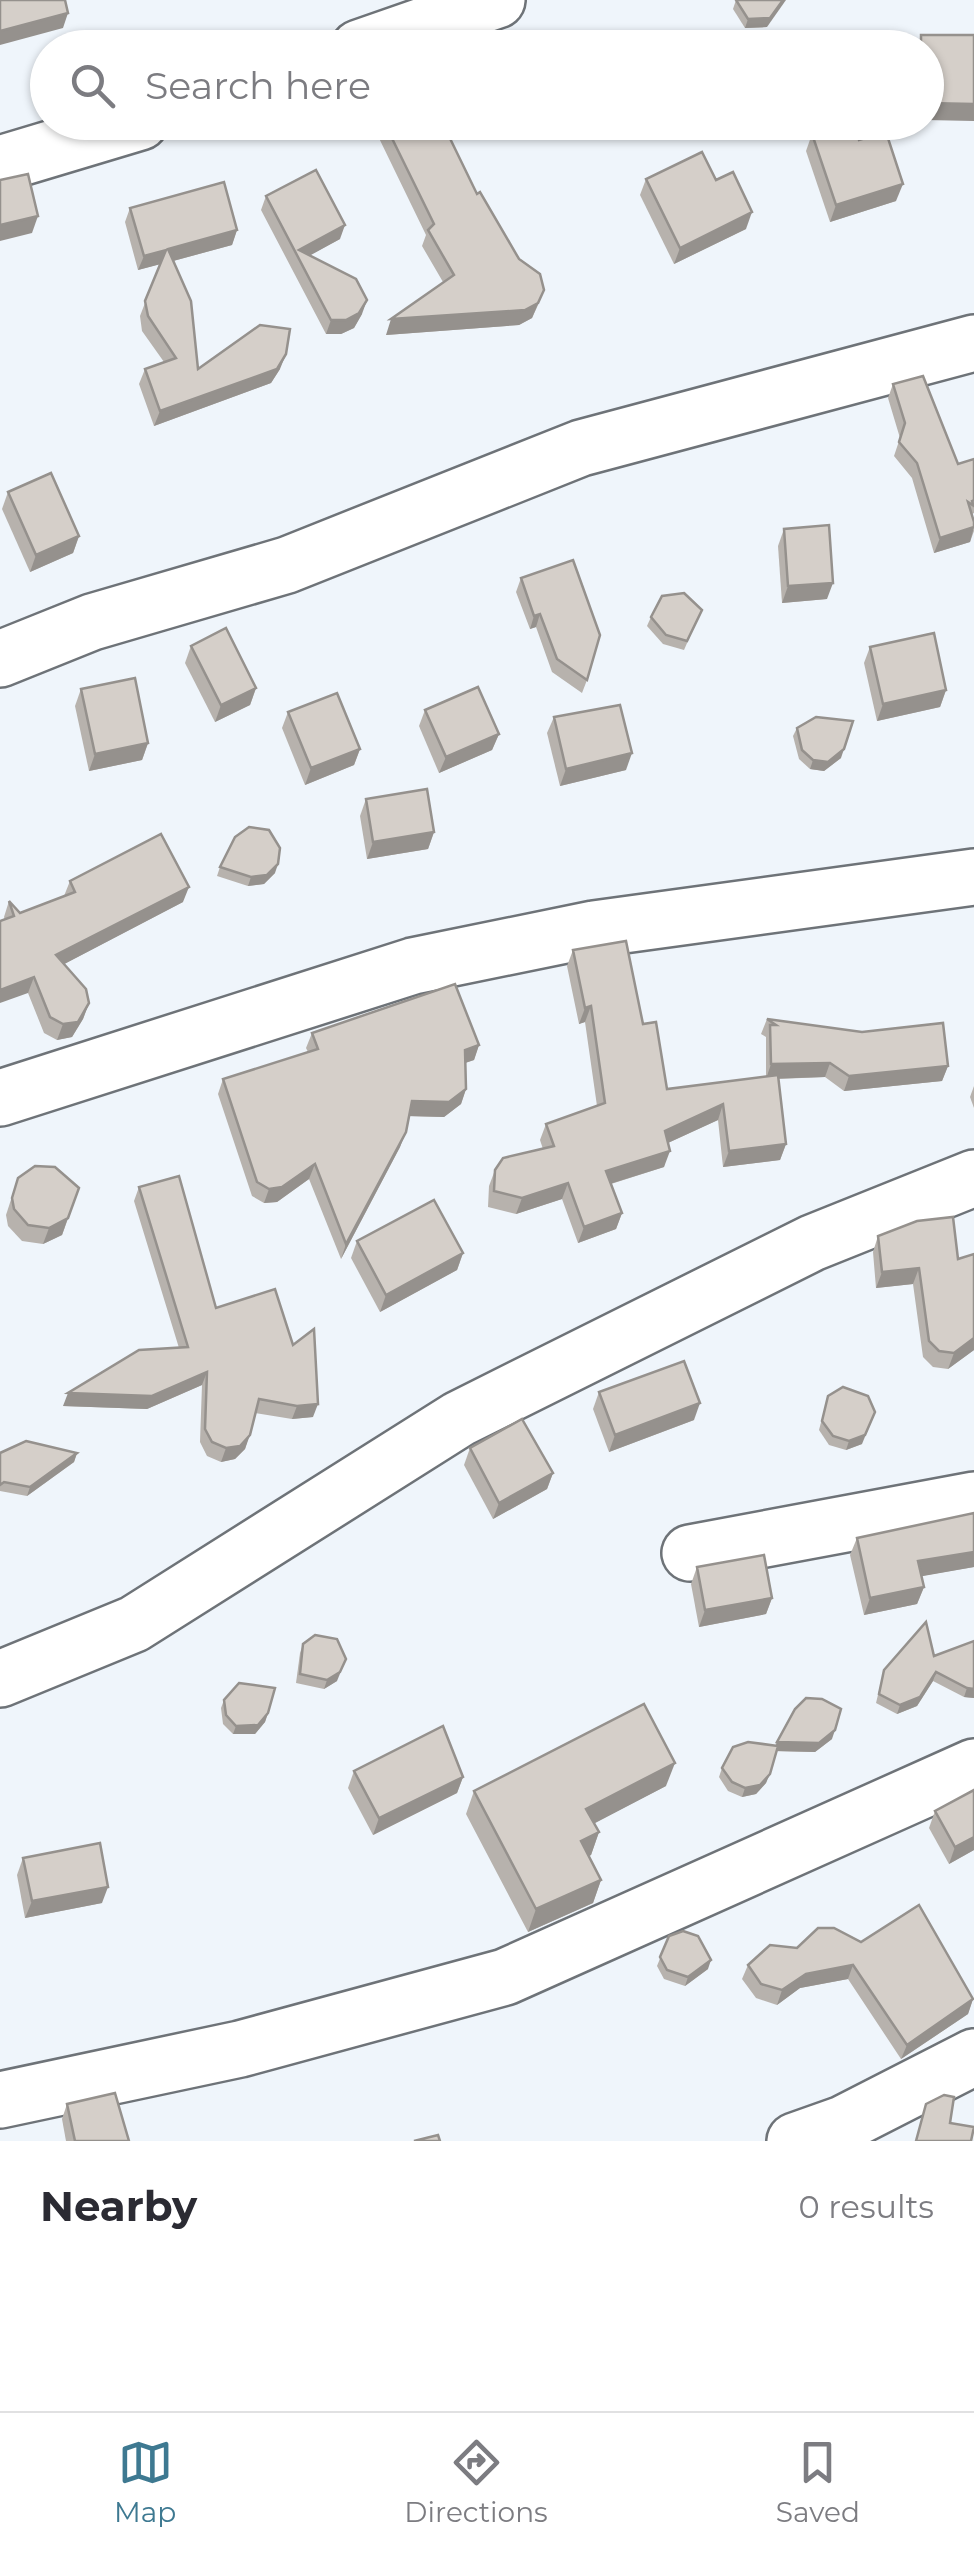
<!DOCTYPE html>
<style>
:root{--surface:#fff;--page:#f2f2f3;--text:#2b2b33;--muted:#7c7c81;--line:#e1e1e2;--accent:#3e7991}
body{margin:0;font-family:Montserrat,sans-serif;background:var(--page);color:var(--text)}
.list{margin:0;padding:0;list-style:none}
h2{display:flex;justify-content:space-between;align-items:center;height:130px;margin:0;padding:0 40px;font-size:42px}
h2 small{font-size:32px;font-weight:400;color:var(--muted)}
.icon{flex:none;width:55px;height:55px;fill:none;stroke:currentColor;stroke-width:2;stroke-linecap:round;stroke-linejoin:round}
.map{position:relative;flex:none;width:974px;height:2141px;overflow:hidden}
.search{position:absolute;background:var(--surface);box-shadow:0 2px 8px #0004;left:30px;right:30px;top:30px;height:110px;display:flex;align-items:center;gap:25px;box-sizing:border-box;padding:0 35px;border-radius:55px;color:var(--muted);font-size:38px}
.sheet{height:270px;background:var(--surface)}
nav{display:flex;justify-content:space-around;align-items:center;box-sizing:border-box;height:140px;border-top:2px solid var(--line);background:var(--surface);font-size:28px;color:var(--muted)}
nav a{display:grid;justify-items:center;gap:5px}
nav .on{color:var(--accent)}
.map>svg:first-child{display:block}
.lines{fill:none;stroke-linecap:round;stroke-linejoin:round}
.minor-casing{stroke:#6e7378;stroke-width:60}
.minor{stroke:#fff;stroke-width:55}
.wall{fill:#b7b2ad}
.shaded-wall{fill:#95918d}
.building{fill:#d5cfc9;stroke:#95918d;stroke-width:2.5}
</style>
<div class="map">
<svg width="974" height="2141" viewBox="0 0 974 2141">
<rect width="100%" height="100%" fill="#eff5fb"/>
<g class="lines">
<defs>
<g id="minor">
<polyline points="359,48 497,0"/>
<polyline points="0,164 140,122"/>
<polyline points="0,659 92,622 287,565 581,448 974,343"/>
<polyline points="0,1098 413,966 594,929 974,877"/>
<polyline points="690,1553 974,1500"/>
<polyline points="0,1679 134,1624 459,1419 812,1243 974,1178"/>
<polyline points="0,2100 240,2049 505,1977 974,1767"/>
<polyline points="795,2141 843,2124 974,2057"/>
</g>
</defs>
<use href="#minor" class="minor-casing"/>
<use href="#minor" class="minor"/>
</g>
<g class="wall">
<polygon points="736,0 767,27 745,28 733,9"/>
<polygon points="379,122 442,122 477,194 538,305 532,318 519,325 386,335 443,282 422,246 426,235 376,132"/>
<polygon points="812,134 859,140 896,201 830,222 806,151"/>
<polygon points="646,179 716,180 746,229 674,264 640,195"/>
<polygon points="266,196 340,239 310,255 362,314 354,328 341,334 326,334 261,210"/>
<polygon points="130,208 237,230 232,245 173,261 198,369 280,369 271,383 154,426 139,384 145,369 164,362 142,331 140,316 160,264 138,270 125,222"/>
<polygon points="893,384 958,464 974,459 974,513 972,514 974,531 970,542 934,553 912,478 894,456 900,438 888,398"/>
<polygon points="8,492 79,536 73,553 30,572 2,509"/>
<polygon points="784,529 827,599 782,603 778,546"/>
<polygon points="521,578 587,680 582,693 552,672 536,627 530,629 516,592"/>
<polygon points="651,617 698,618 684,650 663,644 647,626"/>
<polygon points="191,646 256,688 250,705 215,722 185,663"/>
<polygon points="870,647 946,690 940,707 877,721 864,663"/>
<polygon points="81,689 148,743 142,760 89,771 75,706"/>
<polygon points="425,710 499,734 492,750 439,773 419,726"/>
<polygon points="288,712 360,749 354,765 305,785 282,728"/>
<polygon points="554,717 626,770 560,786 547,733"/>
<polygon points="797,728 841,758 824,771 810,769 799,759 793,736"/>
<polygon points="366,799 434,832 428,849 367,859 360,816"/>
<polygon points="220,867 275,873 264,884 248,886 217,876"/>
<polygon points="70,881 183,902 64,964 89,1003 83,1019 72,1037 57,1040 44,1033 28,993 4,917 9,901 20,913 64,896"/>
<polygon points="573,950 643,1024 667,1089 766,1077 766,1037 761,1034 767,1019 948,1066 942,1081 844,1091 825,1077 778,1079 786,1144 780,1160 723,1167 718,1120 668,1143 664,1167 611,1184 622,1213 616,1229 578,1243 562,1199 516,1214 488,1207 489,1186 495,1170 543,1149 540,1140 546,1124 597,1106 585,1022 579,1024 567,966"/>
<polygon points="312,1033 479,1045 474,1060 465,1063 466,1089 461,1104 444,1117 409,1116 400,1147 341,1259 309,1179 277,1202 264,1203 252,1196 218,1094 223,1079 308,1052 306,1048"/>
<polygon points="974,1086 974,1108 970,1097"/>
<polygon points="18,1178 79,1188 62,1235 43,1244 22,1241 8,1226 6,1215"/>
<polygon points="139,1187 216,1308 313,1417 292,1419 255,1413 245,1449 235,1459 221,1462 207,1456 200,1442 202,1385 147,1409 63,1406 179,1348 134,1201"/>
<polygon points="878,1236 958,1259 974,1254 974,1350 948,1369 933,1367 923,1357 913,1284 876,1288 873,1252"/>
<polygon points="357,1241 463,1253 457,1270 380,1312 351,1258"/>
<polygon points="599,1392 694,1420 609,1452 593,1409"/>
<polygon points="828,1396 862,1444 846,1450 829,1445 819,1430"/>
<polygon points="470,1448 553,1473 547,1489 493,1519 464,1465"/>
<polygon points="0,1453 77,1453 74,1462 27,1496 0,1491"/>
<polygon points="857,1538 974,1567 921,1576 924,1587 917,1604 864,1615 850,1555"/>
<polygon points="697,1567 772,1598 766,1614 699,1627 691,1584"/>
<polygon points="974,1641 974,1698 964,1697 933,1681 917,1706 897,1714 876,1703 884,1670 934,1656"/>
<polygon points="303,1644 337,1681 324,1689 296,1683 300,1653"/>
<polygon points="224,1700 268,1713 265,1722 255,1734 233,1734 223,1724 221,1708"/>
<polygon points="832,1739 815,1752 776,1751 766,1783 756,1794 742,1797 728,1791 719,1777 722,1768 775,1746 777,1742"/>
<polygon points="354,1771 463,1777 457,1793 373,1835 348,1788"/>
<polygon points="666,1786 594,1823 599,1832 591,1855 589,1856 601,1880 593,1903 528,1932 466,1814 474,1791"/>
<polygon points="935,1811 974,1850 949,1864 929,1828"/>
<polygon points="23,1858 102,1903 25,1918 17,1875"/>
<polygon points="669,1936 708,1969 685,1986 664,1979 657,1966"/>
<polygon points="797,1948 973,1999 968,2014 901,2059 848,1979 800,1988 777,2005 756,1998 742,1979 748,1965"/>
<polygon points="67,2104 129,2141 66,2141 62,2119"/>
</g>
<g class="shaded-wall">
<polygon points="783,0 786,0 767,27 745,28 748,19"/>
<polygon points="68,13 63,28 0,45 0,31"/>
<polygon points="926,103 974,104 974,121 926,120"/>
<polygon points="903,184 896,201 830,222 836,205"/>
<polygon points="752,212 746,229 674,264 680,248"/>
<polygon points="38,216 32,233 0,241 0,225"/>
<polygon points="345,225 340,239 300,261 299,250"/>
<polygon points="237,230 232,245 162,264 168,249"/>
<polygon points="166,250 161,264 138,270 144,256"/>
<polygon points="544,290 532,318 519,325 386,335 391,319"/>
<polygon points="367,300 362,314 354,328 341,334 326,334 331,320"/>
<polygon points="286,354 280,369 271,383 154,426 160,411"/>
<polygon points="974,527 970,542 934,553 940,538"/>
<polygon points="79,536 73,553 30,572 36,555"/>
<polygon points="833,583 827,599 782,603 788,586"/>
<polygon points="540,614 536,627 530,629 534,616"/>
<polygon points="256,688 250,705 215,722 221,705"/>
<polygon points="946,690 940,707 877,721 883,704"/>
<polygon points="499,734 492,750 439,773 446,757"/>
<polygon points="148,743 142,760 89,771 95,754"/>
<polygon points="360,749 354,765 305,785 311,768"/>
<polygon points="844,749 841,758 824,771 810,769 813,760"/>
<polygon points="632,753 626,770 560,786 566,769"/>
<polygon points="434,832 428,849 367,859 373,842"/>
<polygon points="278,864 275,873 264,884 248,886 251,877"/>
<polygon points="189,887 183,902 51,971 56,955"/>
<polygon points="34,977 28,993 0,1003 0,990"/>
<polygon points="89,1003 83,1019 72,1037 57,1040 63,1024"/>
<polygon points="591,1006 585,1022 579,1024 585,1008"/>
<polygon points="479,1045 474,1060 459,1065 465,1050"/>
<polygon points="830,1063 825,1077 766,1079 771,1064"/>
<polygon points="948,1066 942,1081 844,1091 849,1076"/>
<polygon points="466,1089 461,1104 444,1117 406,1116 412,1101"/>
<polygon points="723,1104 718,1120 659,1147 665,1131"/>
<polygon points="406,1132 400,1147 341,1259 346,1244"/>
<polygon points="786,1144 780,1160 723,1167 729,1151"/>
<polygon points="670,1151 664,1167 600,1187 606,1171"/>
<polygon points="315,1164 309,1179 277,1202 264,1203 269,1189"/>
<polygon points="568,1183 562,1199 516,1214 522,1198"/>
<polygon points="622,1213 616,1229 578,1243 584,1227"/>
<polygon points="68,1218 62,1235 43,1244 49,1228"/>
<polygon points="463,1253 457,1270 380,1312 386,1295"/>
<polygon points="919,1268 913,1284 876,1288 882,1272"/>
<polygon points="974,1338 974,1350 948,1369 954,1353"/>
<polygon points="207,1372 202,1385 147,1409 63,1406 68,1393"/>
<polygon points="700,1403 694,1420 609,1452 615,1435"/>
<polygon points="318,1404 313,1417 292,1419 297,1406"/>
<polygon points="875,1412 862,1444 846,1450 849,1441"/>
<polygon points="250,1435 245,1449 235,1459 221,1462 226,1448"/>
<polygon points="77,1453 74,1462 27,1496 30,1487"/>
<polygon points="553,1473 547,1489 493,1519 499,1503"/>
<polygon points="974,1552 974,1567 912,1578 918,1561"/>
<polygon points="924,1587 917,1604 864,1615 870,1598"/>
<polygon points="772,1598 766,1614 699,1627 705,1610"/>
<polygon points="346,1659 337,1681 324,1689 327,1680"/>
<polygon points="936,1672 933,1681 917,1706 897,1714 900,1705"/>
<polygon points="967,1688 974,1689 974,1698 964,1697"/>
<polygon points="268,1713 265,1722 255,1734 233,1734 236,1726"/>
<polygon points="835,1730 832,1739 815,1752 774,1751 777,1742"/>
<polygon points="675,1763 666,1786 578,1832 586,1809"/>
<polygon points="770,1774 766,1783 756,1794 742,1797 745,1788"/>
<polygon points="463,1777 457,1793 373,1835 379,1818"/>
<polygon points="599,1832 591,1855 573,1864 581,1841"/>
<polygon points="974,1837 974,1850 949,1864 955,1847"/>
<polygon points="601,1880 593,1903 528,1932 536,1909"/>
<polygon points="108,1887 102,1903 25,1918 32,1901"/>
<polygon points="711,1960 708,1969 685,1986 688,1977"/>
<polygon points="853,1965 848,1979 800,1988 777,2005 782,1990 806,1974"/>
<polygon points="973,1999 968,2014 901,2059 907,2045"/>
</g>
<g class="building">
<polygon points="0,0 65,0 68,13 0,31"/>
<polygon points="736,0 783,0 770,18 748,19"/>
<polygon points="921,35 974,35 974,104 926,103 926,48 921,48"/>
<polygon points="384,122 442,122 477,194 480,192 519,259 540,274 544,290 538,303 525,310 391,319 454,275 428,230 434,224"/>
<polygon points="850,122 853,122 859,140 886,132 903,184 836,205 812,134"/>
<polygon points="702,152 716,180 733,172 752,212 680,248 646,179"/>
<polygon points="316,170 345,225 299,250 356,279 367,300 359,313 346,320 331,320 266,196"/>
<polygon points="28,174 38,216 0,225 0,180"/>
<polygon points="224,182 237,230 168,249 191,301 198,369 260,325 290,329 286,354 277,369 160,411 145,369 176,358 148,316 145,301 166,250 144,256 130,208"/>
<polygon points="923,376 958,464 974,459 974,500 972,501 974,506 968,502 974,522 974,527 940,538 917,463 899,442 905,423 893,384"/>
<polygon points="51,473 79,536 36,555 8,492"/>
<polygon points="829,525 833,583 788,586 784,529"/>
<polygon points="573,560 600,635 587,680 557,659 540,614 534,616 521,578"/>
<polygon points="684,593 702,610 687,641 666,635 651,617 662,596"/>
<polygon points="226,628 256,688 221,705 191,646"/>
<polygon points="934,633 946,690 883,704 870,647"/>
<polygon points="135,678 148,743 95,754 81,689"/>
<polygon points="478,687 499,734 446,757 425,710"/>
<polygon points="337,693 360,749 311,768 288,712"/>
<polygon points="620,705 632,753 566,769 554,717"/>
<polygon points="816,717 853,721 844,749 828,762 813,760 802,750 797,728"/>
<polygon points="427,789 434,832 373,842 366,799"/>
<polygon points="249,827 269,830 280,848 278,864 267,875 251,877 220,867 235,837"/>
<polygon points="161,834 189,887 56,955 86,989 89,1003 78,1022 63,1024 50,1017 34,977 0,990 0,921 14,916 9,901 20,913 75,892 70,881"/>
<polygon points="626,941 643,1024 656,1022 667,1089 778,1075 786,1144 729,1151 723,1104 665,1131 670,1151 606,1171 622,1213 584,1227 568,1183 522,1198 494,1191 495,1170 503,1158 554,1146 546,1124 605,1103 591,1006 585,1008 573,950"/>
<polygon points="455,984 479,1045 465,1050 466,1089 449,1102 412,1101 406,1132 346,1244 315,1164 282,1187 269,1189 257,1182 223,1079 318,1049 312,1033"/>
<polygon points="767,1019 862,1032 943,1023 948,1066 849,1076 830,1063 771,1064 770,1025 776,1025"/>
<polygon points="35,1166 55,1167 79,1188 68,1218 49,1228 28,1225 14,1209 12,1198 18,1178"/>
<polygon points="179,1176 216,1308 275,1289 293,1345 314,1329 318,1404 297,1406 259,1399 250,1435 240,1446 226,1448 212,1442 205,1429 207,1372 152,1396 68,1393 139,1350 188,1347 139,1187"/>
<polygon points="434,1200 463,1253 386,1295 357,1241"/>
<polygon points="953,1217 958,1259 974,1254 974,1338 954,1353 939,1351 929,1341 919,1268 882,1272 878,1236 917,1221"/>
<polygon points="684,1361 700,1403 615,1435 599,1392"/>
<polygon points="843,1387 868,1396 875,1412 865,1435 849,1441 833,1436 822,1421 828,1396"/>
<polygon points="522,1419 553,1473 499,1503 470,1448"/>
<polygon points="26,1441 77,1453 30,1487 4,1482 0,1485 0,1453"/>
<polygon points="974,1513 974,1552 918,1561 924,1587 870,1598 857,1538"/>
<polygon points="764,1555 772,1598 705,1610 697,1567"/>
<polygon points="926,1622 934,1656 974,1641 974,1689 967,1688 936,1672 920,1697 900,1705 879,1694 884,1670"/>
<polygon points="315,1635 337,1639 346,1659 340,1672 327,1680 300,1674 303,1644"/>
<polygon points="239,1683 275,1688 268,1713 258,1725 236,1726 226,1715 224,1700"/>
<polygon points="806,1698 822,1699 841,1709 835,1730 819,1743 777,1742 795,1709"/>
<polygon points="644,1704 675,1763 586,1809 599,1832 581,1841 601,1880 536,1909 474,1791"/>
<polygon points="443,1726 463,1777 379,1818 354,1771"/>
<polygon points="748,1742 778,1746 770,1774 760,1785 745,1788 732,1782 722,1768 733,1747"/>
<polygon points="974,1790 974,1837 955,1847 935,1811"/>
<polygon points="100,1843 108,1887 32,1901 23,1858"/>
<polygon points="919,1905 973,1999 907,2045 853,1965 806,1974 782,1990 761,1984 748,1965 770,1945 797,1948 818,1928 834,1928 861,1942"/>
<polygon points="683,1931 698,1936 711,1960 688,1977 667,1970 660,1957 669,1936"/>
<polygon points="115,2093 129,2141 75,2141 67,2104"/>
<polygon points="944,2095 954,2097 950,2123 974,2127 971,2141 916,2141 926,2104"/>
<polygon points="438,2135 440,2141 414,2141"/>
</g>
</svg>
<div class="search"><svg class="icon" aria-label="search" viewBox="0 0 24 24"><circle cx="10" cy="10" r="6"/><path d="M15 15l6 6"/></svg>Search here</div>
</div>
<section class="sheet">
<h2>Nearby<small>0 results</small></h2>
<ul class="list">
</ul>
</section>
<nav>
<a class="on"><svg class="icon" aria-label="map" viewBox="0 0 24 24"><path d="M3 6l6-2 6 2 6-2v14l-6 2-6-2-6 2zM9 4v14M15 6v14"/></svg>Map</a>
<a><svg class="icon" aria-label="directions" viewBox="0 0 24 24"><path d="M12 3l9 9-9 9-9-9zM9 14v-3h6M13 9l2 2-2 2"/></svg>Directions</a>
<a><svg class="icon" aria-label="saved" viewBox="0 0 24 24"><path d="M7 4h10v16l-5-4-5 4z"/></svg>Saved</a>
</nav>
